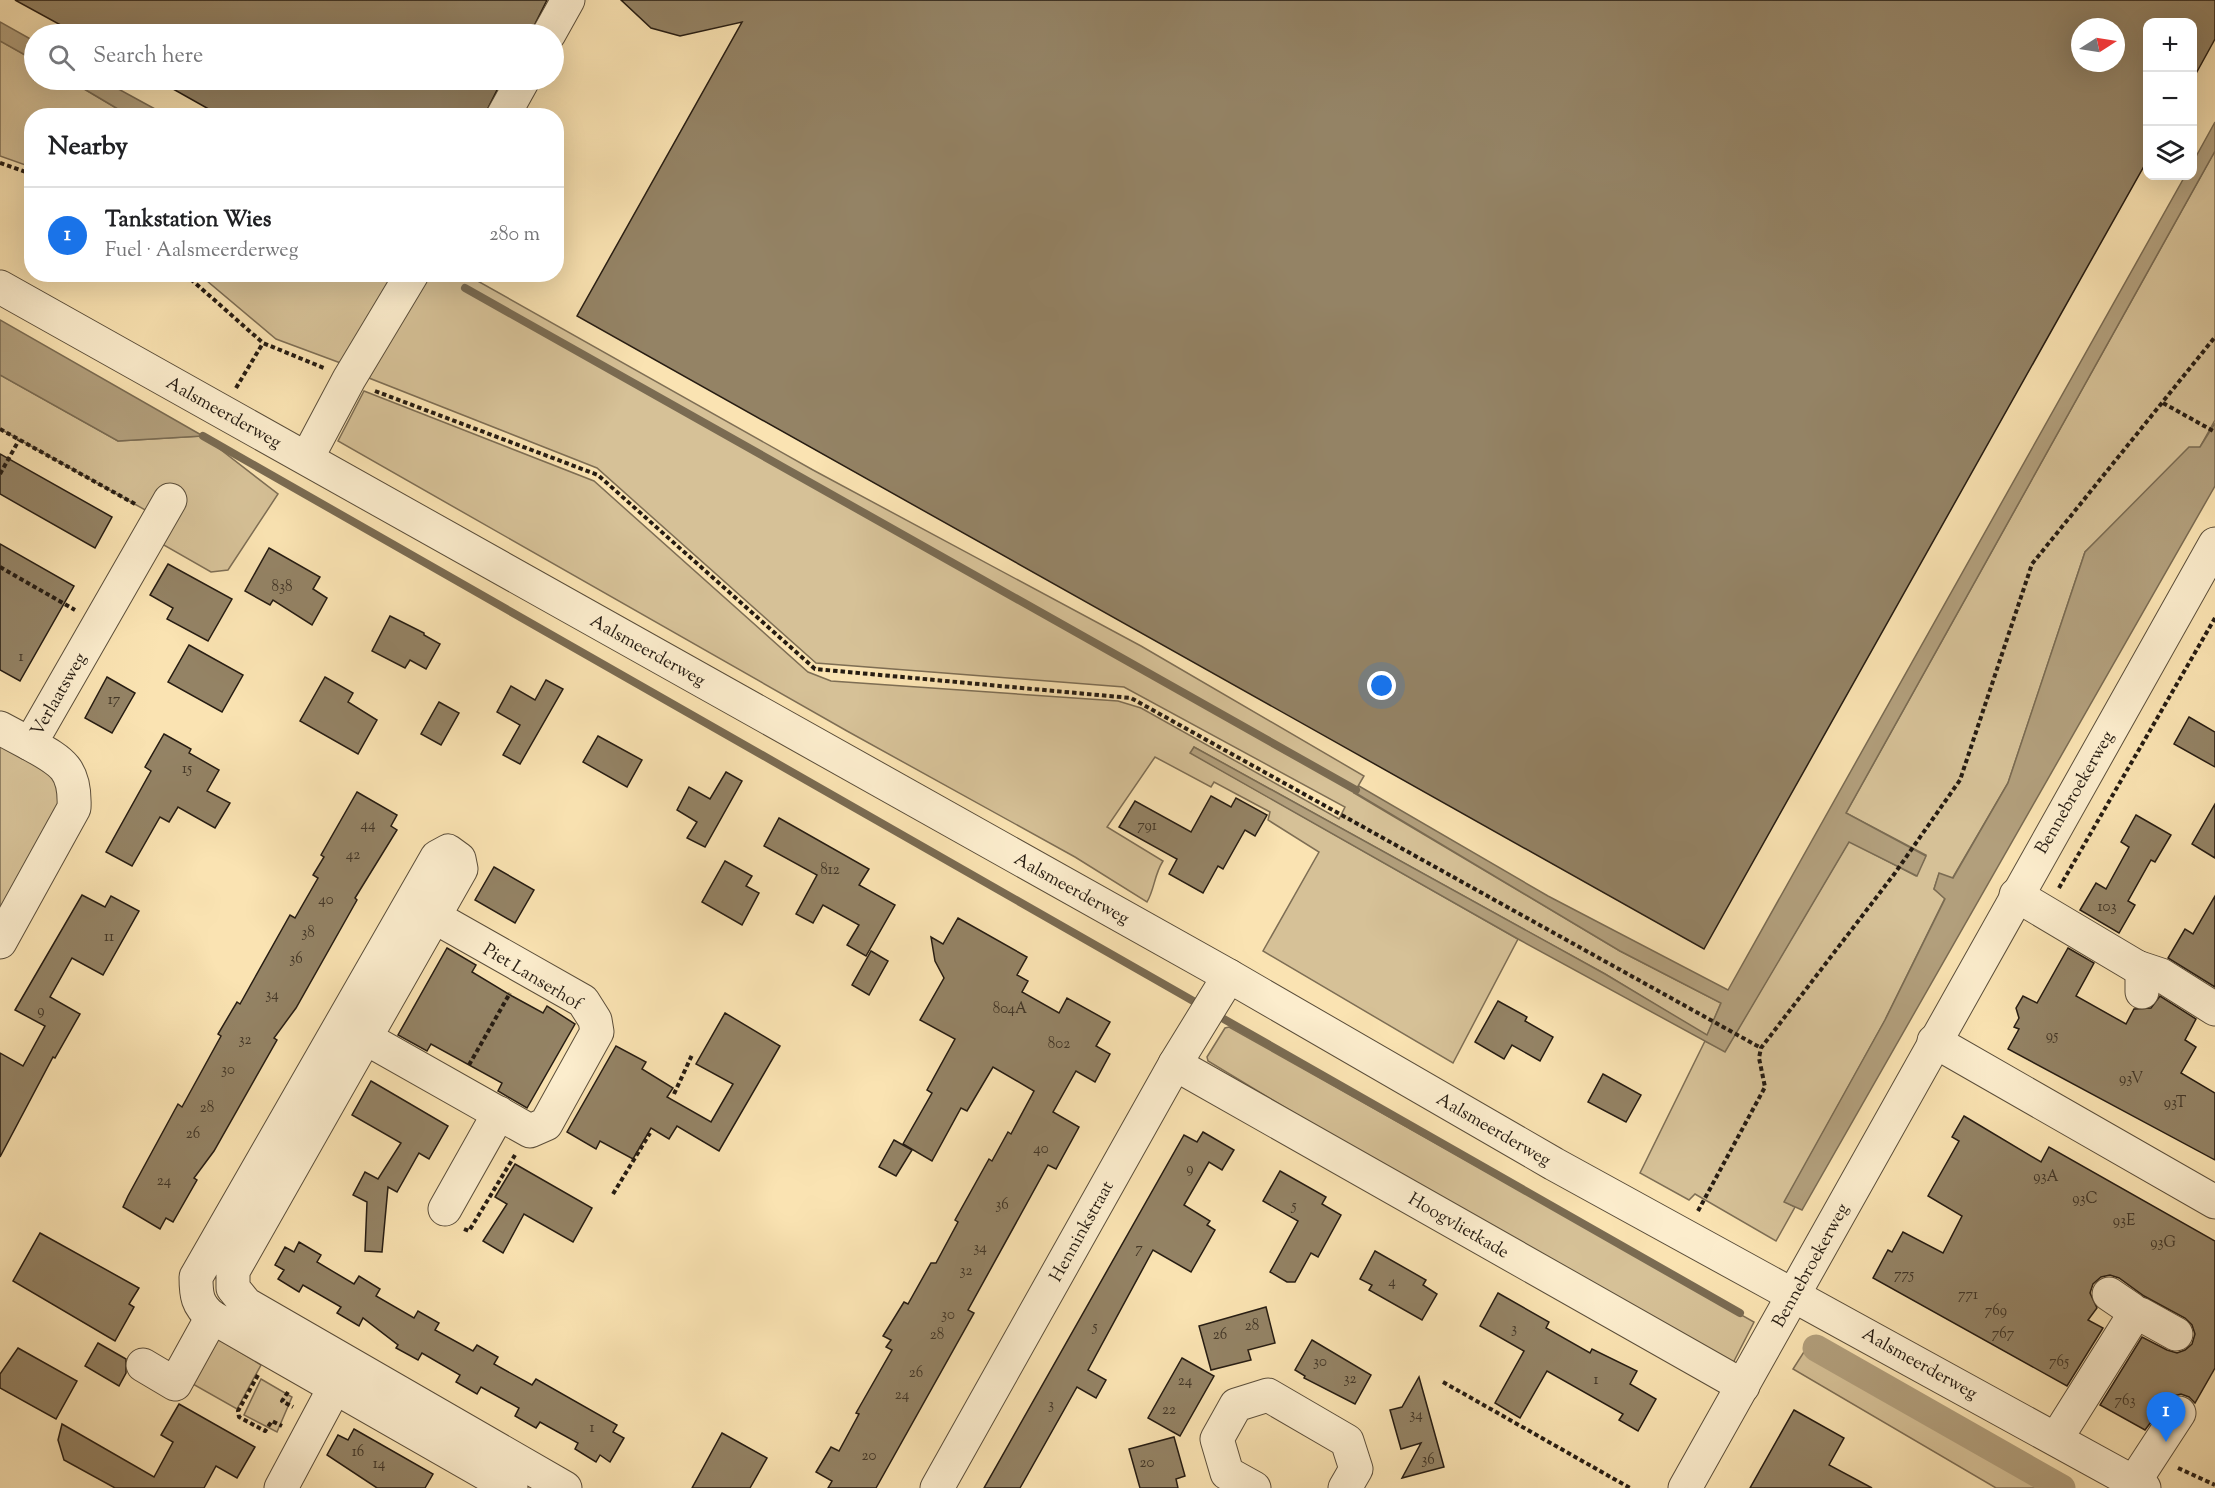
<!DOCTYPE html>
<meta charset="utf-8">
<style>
:root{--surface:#fff;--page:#f2f2f2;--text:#202124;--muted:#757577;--line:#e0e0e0;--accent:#1a73e8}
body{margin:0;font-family:"Sorts Mill Goudy",serif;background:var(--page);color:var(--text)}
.controls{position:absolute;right:18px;top:18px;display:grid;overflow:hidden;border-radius:12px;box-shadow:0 6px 24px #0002}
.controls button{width:54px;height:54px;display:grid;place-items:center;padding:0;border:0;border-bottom:2px solid var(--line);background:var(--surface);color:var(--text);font:30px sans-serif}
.compass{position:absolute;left:2071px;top:18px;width:54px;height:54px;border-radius:50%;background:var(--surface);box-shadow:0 6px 24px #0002;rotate:78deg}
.you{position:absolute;left:1382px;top:686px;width:21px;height:21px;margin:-15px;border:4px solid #fff;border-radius:50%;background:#1a73e8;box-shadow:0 0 0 9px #1a73e833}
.badge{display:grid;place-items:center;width:39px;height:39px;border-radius:50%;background:var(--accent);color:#fff;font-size:20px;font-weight:700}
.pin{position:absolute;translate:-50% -50px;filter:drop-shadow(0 2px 3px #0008)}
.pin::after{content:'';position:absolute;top:32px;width:21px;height:18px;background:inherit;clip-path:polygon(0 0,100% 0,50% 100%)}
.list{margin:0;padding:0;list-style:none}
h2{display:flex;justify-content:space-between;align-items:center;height:78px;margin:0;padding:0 24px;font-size:26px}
h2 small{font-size:20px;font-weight:400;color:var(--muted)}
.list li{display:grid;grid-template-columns:39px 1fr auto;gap:18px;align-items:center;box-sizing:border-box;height:96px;padding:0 24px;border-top:2px solid var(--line)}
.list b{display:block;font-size:22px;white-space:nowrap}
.list p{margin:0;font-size:20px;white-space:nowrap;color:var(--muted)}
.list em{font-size:20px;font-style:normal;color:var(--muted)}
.icon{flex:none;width:33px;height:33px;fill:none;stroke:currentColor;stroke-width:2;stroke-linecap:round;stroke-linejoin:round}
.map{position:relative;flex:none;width:2215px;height:1488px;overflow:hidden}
.search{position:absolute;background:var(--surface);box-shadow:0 6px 24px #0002;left:24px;top:24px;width:540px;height:66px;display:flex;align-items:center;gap:15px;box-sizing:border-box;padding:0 21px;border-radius:33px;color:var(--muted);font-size:22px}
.panel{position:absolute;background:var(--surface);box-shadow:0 6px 24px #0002;left:24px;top:108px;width:540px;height:174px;border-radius:24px}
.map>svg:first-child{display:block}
.green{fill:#d6c197;stroke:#7e6e54;stroke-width:1.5}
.water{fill:#b29f7c;stroke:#7a6b52;stroke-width:1.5}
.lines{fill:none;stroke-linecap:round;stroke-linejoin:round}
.stream{stroke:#7a6b52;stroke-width:8}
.canal{stroke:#b29f7c;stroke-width:27}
.building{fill:#948365;stroke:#261c12;stroke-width:1.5;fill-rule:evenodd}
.minor-casing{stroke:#5b4e3a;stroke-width:35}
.path{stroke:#261c12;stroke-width:4;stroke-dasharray:4.5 3;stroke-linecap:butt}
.minor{stroke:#fcedcd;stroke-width:33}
.labels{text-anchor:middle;stroke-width:5;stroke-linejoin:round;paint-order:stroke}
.number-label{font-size:15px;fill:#423627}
.street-label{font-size:18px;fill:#261c12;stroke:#fcedcd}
</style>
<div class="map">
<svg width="2215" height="1488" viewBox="0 0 2215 1488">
<rect width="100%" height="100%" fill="#fae3b2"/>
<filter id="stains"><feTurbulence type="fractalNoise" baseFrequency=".00333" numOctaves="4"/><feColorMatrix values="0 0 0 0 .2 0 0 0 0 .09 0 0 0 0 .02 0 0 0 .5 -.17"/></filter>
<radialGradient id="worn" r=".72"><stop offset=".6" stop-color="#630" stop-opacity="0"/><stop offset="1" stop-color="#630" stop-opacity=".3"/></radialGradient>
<g class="green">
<polygon points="0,41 34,60 34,80 69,80 128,115 32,116 31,167 0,156"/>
<polygon points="2215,151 2215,420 2200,447 2085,552 2008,783 1952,879 1939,874 1934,889 1945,898 1885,1020 1785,1202 1795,1207 1776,1241 1695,1194 1689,1200 1640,1173 1705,1041 1725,1051 1849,841 1916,876 1926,855 1846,813"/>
<polygon points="200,275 400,275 346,365 276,339"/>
<path d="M427,275H467L813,470L1141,646L1364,776L1354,793L1620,951L1721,1003L1707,1036L1605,974L1194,747L1191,753L1518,939L1453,1063L1263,951L1319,852L1268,820L1270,812L1214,782L1211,787L1155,757L1107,827L1163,861C1154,875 1155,888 1147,902L1075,857L847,731L338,441L364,391L594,481L808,672L831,681L1118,701L1141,708L1339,819L1345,807L1124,687L816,663L597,468L369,378Z"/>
<polygon points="0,375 118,441 203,436 278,494 228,570 211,572 155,540 165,521 0,429"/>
<polygon points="0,744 68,783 0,927"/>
<polygon points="1229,1027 1754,1322 1733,1363 1314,1125 1208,1061 1207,1057 1225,1028"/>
<polygon points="215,1337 261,1365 237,1409 191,1383"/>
<polygon points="1809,1344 2067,1488 1996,1488 1793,1369"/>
<polygon points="261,1379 292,1397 277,1432 244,1415"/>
</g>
<g class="water">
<polygon points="0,22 34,41 34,60 0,41"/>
<polygon points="69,80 102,80 166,115 128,115"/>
<polygon points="2215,122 2215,151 1846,813 1926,856 1917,876 1849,842 1725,1052 1518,939 1190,753 1194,747 1605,974 1707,1035 1721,1003 1620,951 1354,792 1359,786 1548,896 1728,990 2185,176 2192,176 2193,162"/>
<polygon points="0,320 203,436 118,441 0,375"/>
<polygon points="2215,423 2215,486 1802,1210 1784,1202 1885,1020 1945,899 1934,889 1939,873 1953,878 2008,783 2085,552 2189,447 2200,447"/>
</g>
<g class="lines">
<g class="stream">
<polyline points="465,288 1356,790"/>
<polyline points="203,436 1202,1006"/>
<polyline points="1215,1014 1740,1313"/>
</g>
<polyline class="canal" points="1816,1348 2062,1488"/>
</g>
<g class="building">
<polygon points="15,0 547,0 530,34 77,34"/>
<path d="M621,0H2215V39L2193,79V22H2148V159L1704,949L577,316L742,22L680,36L651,28ZM2080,27H2116V63H2080Z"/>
<polygon points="157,80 502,80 484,116 221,116"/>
<polygon points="0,454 112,517 95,548 0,494"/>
<polygon points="0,544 74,586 20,681 0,670"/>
<polygon points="269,548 320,577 313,589 327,598 312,625 273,600 270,605 245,591"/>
<polygon points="168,564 232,599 208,641 167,619 173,608 150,595"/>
<polygon points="390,616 424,633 424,635 440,644 426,669 410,660 405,668 372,651"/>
<polygon points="189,645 243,675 222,712 168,682"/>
<polygon points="107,677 135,693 112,733 85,718"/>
<polygon points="325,677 353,693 348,702 377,720 358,754 300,721"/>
<polygon points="546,680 563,689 520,764 503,755 520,725 497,712 511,686 535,700"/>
<polygon points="439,702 459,713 441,745 421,734"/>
<polygon points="2189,717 2215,732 2215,767 2174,744"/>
<polygon points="164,734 191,749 189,753 219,770 207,791 230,803 215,828 178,807 169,822 160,817 132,866 106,852 151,771 145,767"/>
<polygon points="598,736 642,760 627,787 583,762"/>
<polygon points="726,772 742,781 705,847 687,838 697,822 677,810 689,787 710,799"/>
<polygon points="357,792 397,815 391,826 397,830 355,898 357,900 296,1008 274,1038 277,1040 214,1151 194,1178 197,1180 173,1222 166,1218 160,1229 123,1207 128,1196 178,1104 182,1107 221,1036 218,1034 237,1002 240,1004 290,915 295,918 318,878 313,875 324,857 321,855"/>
<polygon points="1211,796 1231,807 1236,798 1267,815 1255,836 1245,830 1223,869 1218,866 1203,893 1169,874 1177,859 1119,827 1135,801 1191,832"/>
<polygon points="2215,804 2215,858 2192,844"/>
<polygon points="2136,815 2171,835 2155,862 2151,860 2128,901 2135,905 2119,933 2080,910 2096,883 2106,889 2129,847 2121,842"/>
<polygon points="779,818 869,869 859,885 895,905 866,956 847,945 859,925 823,905 813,923 796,914 817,875 764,846"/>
<polygon points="725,861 752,876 746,886 759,893 742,925 702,902"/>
<polygon points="494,867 534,890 515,923 475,900"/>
<polygon points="82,895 105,907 111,896 139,911 103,975 72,958 50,997 80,1014 55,1058 53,1057 0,1157 0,1053 23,1066 45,1026 15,1010"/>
<polygon points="2215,896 2215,987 2168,958 2185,929 2193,934"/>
<polygon points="958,918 1027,957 1017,975 1028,981 1022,992 1059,1013 1067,998 1110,1022 1096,1046 1110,1054 1095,1082 1076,1071 1053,1112 1079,1127 1056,1169 1048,1165 968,1310 974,1313 876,1488 828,1488 832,1481 816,1472 831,1447 839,1451 859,1414 856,1413 892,1350 886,1347 891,1340 883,1336 904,1302 908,1304 931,1263 936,1263 958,1222 955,1220 989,1159 992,1161 1008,1132 1011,1134 1034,1091 993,1067 967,1111 961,1108 932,1161 903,1144 932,1093 927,1090 955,1039 920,1020 944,978 935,961 931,937 943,944"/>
<polygon points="447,948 476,965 472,972 512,996 543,1013 547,1006 575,1024 527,1108 498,1091 502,1083 431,1044 427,1051 398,1035"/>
<polygon points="2068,948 2094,963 2076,996 2126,1024 2134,1009 2151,1008 2160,996 2196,1019 2185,1040 2196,1047 2181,1073 2215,1093 2215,1160 2008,1049 2019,1029 2014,1027 2019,1018 2016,1008 2023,996 2037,1003"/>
<polygon points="871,951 888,961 869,995 852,985"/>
<polygon points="1498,1001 1527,1017 1525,1021 1553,1037 1540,1061 1512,1045 1504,1059 1475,1042"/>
<polygon points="725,1013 780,1046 719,1151 677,1126 669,1139 651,1128 633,1159 600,1141 596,1149 567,1132 616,1046 646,1062 642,1069 673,1088 667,1097 711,1122 733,1084 696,1064"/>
<polygon points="1603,1074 1641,1095 1626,1122 1588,1102"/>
<polygon points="371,1081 448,1126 429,1159 419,1153 397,1192 388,1187 382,1252 365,1251 367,1202 353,1195 365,1172 378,1179 401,1143 352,1115"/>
<polygon points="1964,1116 2041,1162 2049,1147 2215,1241 2215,1368 2195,1403 2189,1397 2181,1394 2170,1397 2145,1430 2100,1405 2142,1337 2167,1350 2177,1353 2185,1350 2192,1344 2195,1334 2192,1325 2185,1318 2144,1296 2119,1278 2110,1275 2101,1277 2093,1284 2090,1293 2097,1308 2088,1320 2103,1328 2067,1386 1873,1278 1888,1250 1892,1252 1903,1232 1943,1253 1962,1216 1928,1196 1959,1141 1952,1137"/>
<polygon points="1203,1132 1234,1150 1222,1170 1209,1162 1184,1205 1210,1221 1207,1225 1215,1230 1191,1272 1153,1250 1088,1370 1106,1380 1096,1398 1077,1387 1020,1488 984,1488 1184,1135 1197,1142"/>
<polygon points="894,1140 912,1150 896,1176 879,1167"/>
<polygon points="515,1164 592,1208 573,1242 524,1214 503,1253 483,1241 507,1204 495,1197"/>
<polygon points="1280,1171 1326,1197 1322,1204 1341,1215 1318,1257 1311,1253 1295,1282 1287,1282 1270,1272 1298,1221 1263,1201"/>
<polygon points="40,1233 139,1288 129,1304 134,1307 115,1341 13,1281"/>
<polygon points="299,1242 321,1255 317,1262 354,1284 359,1276 380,1289 376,1296 414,1318 418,1311 439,1323 435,1330 473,1351 477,1345 498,1357 494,1364 532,1385 536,1379 617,1425 613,1432 624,1438 610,1462 600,1455 596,1462 575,1449 578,1443 540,1422 536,1428 515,1416 519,1408 481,1387 477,1394 456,1382 460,1375 422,1353 418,1360 396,1348 398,1345 363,1318 359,1326 337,1313 341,1307 303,1285 299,1292 278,1279 284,1270 275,1265 285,1247 294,1252"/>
<polygon points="1375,1251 1426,1280 1423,1285 1437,1294 1422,1320 1369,1290 1372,1285 1360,1279"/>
<polygon points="1498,1293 1549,1322 1546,1328 1590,1353 1592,1349 1637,1371 1630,1384 1656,1399 1638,1431 1619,1420 1623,1414 1547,1371 1520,1418 1495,1403 1524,1351 1480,1326"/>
<polygon points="1266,1307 1275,1343 1248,1350 1251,1360 1211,1370 1199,1326"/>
<polygon points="1312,1340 1371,1375 1355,1404 1304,1378 1305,1376 1295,1370"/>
<polygon points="98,1343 126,1359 126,1373 119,1386 85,1366"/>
<polygon points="18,1348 77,1381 56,1419 0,1388 0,1374"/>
<polygon points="1182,1358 1214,1376 1180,1436 1148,1418"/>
<polygon points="1419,1377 1444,1467 1402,1478 1421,1443 1401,1449 1390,1410 1402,1407"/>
<polygon points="179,1404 255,1447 237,1478 216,1466 204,1488 115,1488 64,1460 58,1440 62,1424 154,1477 173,1442 161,1435"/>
<polygon points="1794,1410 1844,1438 1829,1465 1872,1488 1750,1488"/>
<polygon points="354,1429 433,1474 425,1488 377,1488 327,1455 338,1435 348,1440"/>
<polygon points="722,1433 767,1458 750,1488 692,1488"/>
<polygon points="1174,1437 1185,1476 1176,1479 1178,1488 1140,1488 1129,1449"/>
</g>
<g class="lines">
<defs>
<g id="minor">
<polyline points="549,34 568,0"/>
<polyline points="503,116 523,80"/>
<polyline points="0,287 1229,976 1554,1164 2144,1488"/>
<polyline points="307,458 349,379 412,274"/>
<polyline points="0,728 30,744"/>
<polyline points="2016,895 2137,967 2142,974 2142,992"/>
<path d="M0,942L74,808C76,768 61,761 30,744L170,500"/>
<polyline points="2137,967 2161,975 2215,1009"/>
<polyline points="346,1027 530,1131 546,1124 597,1032 595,1020 583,1001 417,907"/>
<polyline points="1934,1041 2215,1202"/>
<polyline points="1175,1064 1743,1386"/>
<polyline points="445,1209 499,1113"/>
<polyline points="2109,1294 2131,1309 2132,1318"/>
<polyline points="143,1365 175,1384 212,1317"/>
<polyline points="2056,1439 2132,1318 2140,1314 2176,1334"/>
<polyline points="2134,1482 2179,1413"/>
<polyline points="281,1488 344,1370"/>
<path d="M511,1488L212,1317C197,1305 196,1295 196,1277L437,857L448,851L459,859L461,869L233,1271V1288L246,1304L565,1488"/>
<polyline points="937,1488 1175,1064 1229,976"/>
<polyline points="1254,1488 1227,1473 1217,1439 1236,1405 1268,1395 1347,1441 1356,1469 1345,1488"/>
<polyline points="1685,1488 2215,544"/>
</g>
</defs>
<use href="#minor" class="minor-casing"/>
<g class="path">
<polyline points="0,163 32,174"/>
<polyline points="185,274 263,343 324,368"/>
<polyline points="236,388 263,343"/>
<polyline points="375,391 598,475 815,669 1131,698 1761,1048"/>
<polyline points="2163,403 2215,432"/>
<polyline points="0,429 135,504"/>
<polyline points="0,474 19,440"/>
<polyline points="0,567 75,610"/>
<polyline points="2059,888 2215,618"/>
<polyline points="469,1065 510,993"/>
<polyline points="674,1094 692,1055"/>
<polyline points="613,1194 650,1133"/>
<polyline points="1698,1211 1765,1087 1759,1058 1761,1048 1895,873 1960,780 2032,564 2215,337"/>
<polyline points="464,1229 469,1231 515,1155"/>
<polyline points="258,1375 238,1411 239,1417 265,1431 272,1421 282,1426"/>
<polyline points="1443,1382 1630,1488"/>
<polyline points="288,1392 282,1401 293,1407"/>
<polyline points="2178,1468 2215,1485"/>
</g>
<use href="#minor" class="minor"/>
</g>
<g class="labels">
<g class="number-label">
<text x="282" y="591">838</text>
<text x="21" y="661">1</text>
<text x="114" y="704">17</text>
<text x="187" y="773">15</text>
<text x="368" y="829">44</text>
<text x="1147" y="830">791</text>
<text x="353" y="859">42</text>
<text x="830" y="874">812</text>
<text x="326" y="904">40</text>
<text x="2107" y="911">103</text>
<text x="308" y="937">38</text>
<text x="109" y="941">11</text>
<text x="296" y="963">36</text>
<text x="272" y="999">34</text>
<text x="1010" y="1013">804A</text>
<text x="41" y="1015">9</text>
<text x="2052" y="1040">95</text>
<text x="245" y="1044">32</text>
<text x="1059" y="1048">802</text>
<text x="228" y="1074">30</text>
<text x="2131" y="1083">93V</text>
<text x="2175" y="1107">93T</text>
<text x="207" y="1112">28</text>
<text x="193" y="1138">26</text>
<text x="1041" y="1153">40</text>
<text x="1190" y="1173">9</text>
<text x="2046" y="1181">93A</text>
<text x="164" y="1185">24</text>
<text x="2085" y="1203">93C</text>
<text x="1002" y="1209">36</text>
<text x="1294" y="1210">5</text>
<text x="2124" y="1225">93E</text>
<text x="2163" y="1247">93G</text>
<text x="980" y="1252">34</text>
<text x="1139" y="1253">7</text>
<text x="966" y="1275">32</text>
<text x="1904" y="1279">775</text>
<text x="1392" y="1286">4</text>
<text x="1968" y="1299">771</text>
<text x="1996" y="1315">769</text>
<text x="948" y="1319">30</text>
<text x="1252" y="1330">28</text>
<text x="1095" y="1331">5</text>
<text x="1514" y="1333">3</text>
<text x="2003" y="1338">767</text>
<text x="937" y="1339">28</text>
<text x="1220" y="1339">26</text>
<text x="1320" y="1366">30</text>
<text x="2059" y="1366">765</text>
<text x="916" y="1377">26</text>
<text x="1350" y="1383">32</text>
<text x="1596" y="1384">1</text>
<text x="1185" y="1385">24</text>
<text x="902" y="1399">24</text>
<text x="2125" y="1405">763</text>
<text x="1051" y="1409">3</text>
<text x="1169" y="1414">22</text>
<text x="1416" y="1419">34</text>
<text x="592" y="1432">1</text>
<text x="358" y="1456">16</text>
<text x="869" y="1460">20</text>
<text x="1428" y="1464">36</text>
<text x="1147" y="1467">20</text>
<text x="379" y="1468">14</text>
</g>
<g class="street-label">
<text transform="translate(224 412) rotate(29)" y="6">Aalsmeerderweg</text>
<text transform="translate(648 650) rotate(29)" y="6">Aalsmeerderweg</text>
<text transform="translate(58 694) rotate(-60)" y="6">Verlaatsweg</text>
<text transform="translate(2074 792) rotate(-60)" y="6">Bennebroekerweg</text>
<text transform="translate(1072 888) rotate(29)" y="6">Aalsmeerderweg</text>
<text transform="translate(533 976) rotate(31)" y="6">Piet Lanserhof</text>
<text transform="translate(1494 1129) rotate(30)" y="6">Aalsmeerderweg</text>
<text transform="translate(1459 1225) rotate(30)" y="6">Hoogvlietkade</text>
<text transform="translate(1081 1231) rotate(-61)" y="6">Henninkstraat</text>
<text transform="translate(1810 1265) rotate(-61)" y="6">Bennebroekerweg</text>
<text transform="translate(1920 1363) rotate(29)" y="6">Aalsmeerderweg</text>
</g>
</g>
<rect width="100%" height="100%" filter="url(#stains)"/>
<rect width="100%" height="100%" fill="url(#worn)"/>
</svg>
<div class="controls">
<button>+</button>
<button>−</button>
<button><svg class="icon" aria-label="layers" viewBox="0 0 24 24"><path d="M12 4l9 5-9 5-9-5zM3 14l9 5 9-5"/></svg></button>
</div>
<svg class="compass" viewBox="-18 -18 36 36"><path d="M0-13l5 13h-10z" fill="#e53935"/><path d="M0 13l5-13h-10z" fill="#757577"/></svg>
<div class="you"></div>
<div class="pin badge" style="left:2166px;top:1442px">1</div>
<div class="search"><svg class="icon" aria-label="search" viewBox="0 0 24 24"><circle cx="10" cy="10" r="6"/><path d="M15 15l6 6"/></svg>Search here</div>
<section class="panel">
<h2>Nearby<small></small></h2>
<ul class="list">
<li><span class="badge">1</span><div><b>Tankstation Wies</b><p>Fuel · Aalsmeerderweg</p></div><em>280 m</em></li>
</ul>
</section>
</div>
